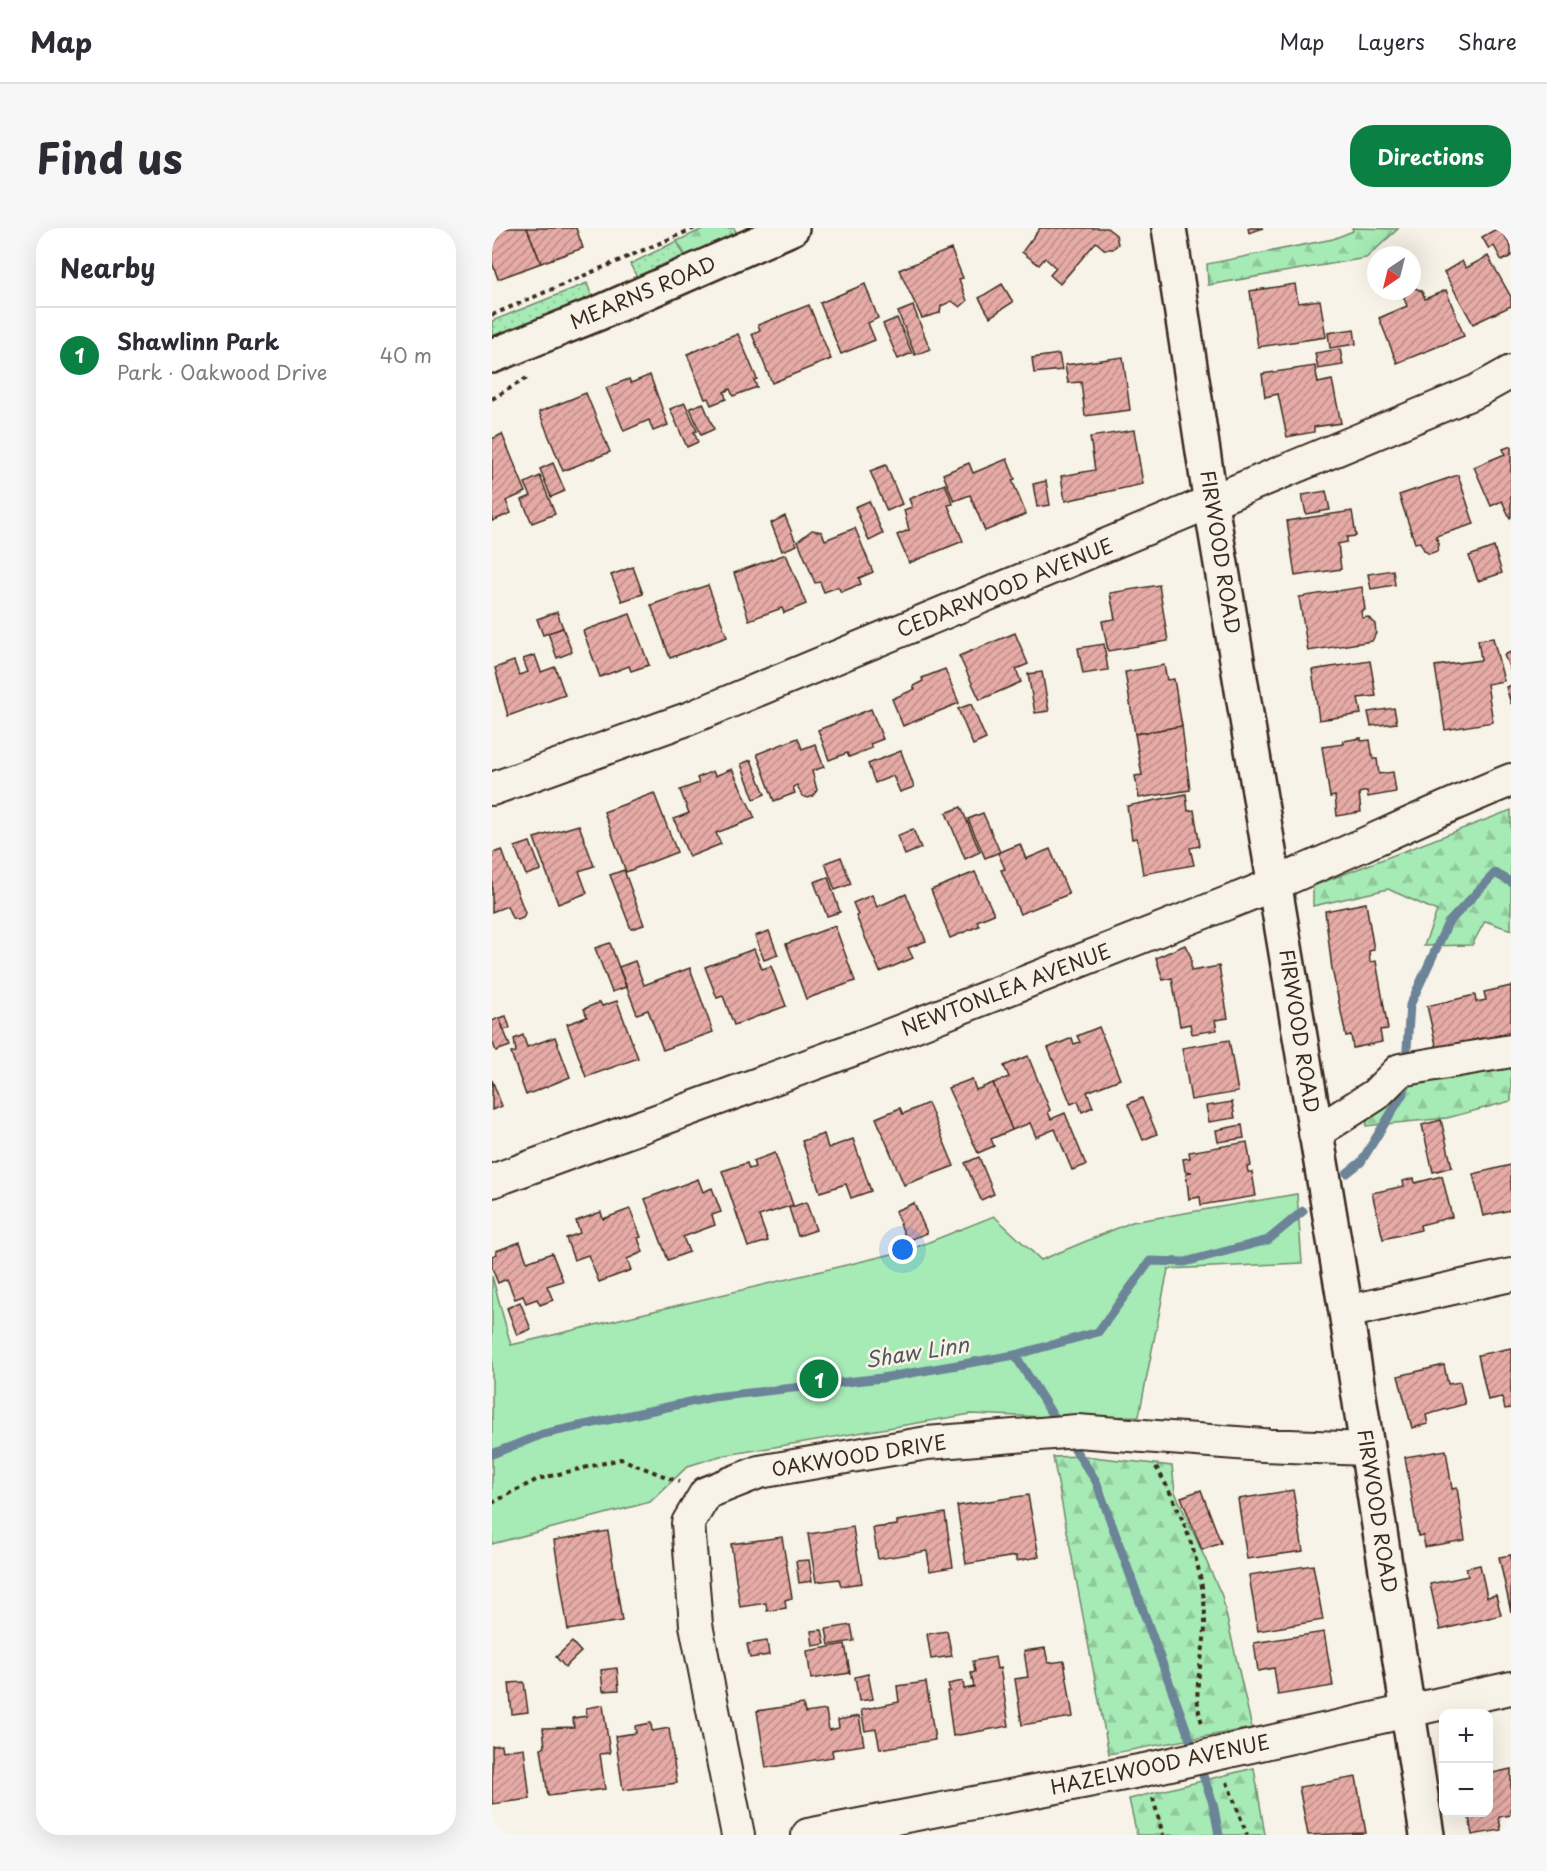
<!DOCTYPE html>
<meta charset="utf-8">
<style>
:root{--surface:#fff;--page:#f7f7f7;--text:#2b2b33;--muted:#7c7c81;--line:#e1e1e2;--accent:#0b8043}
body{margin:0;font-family:"Playpen Sans",sans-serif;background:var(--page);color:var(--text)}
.controls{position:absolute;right:18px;bottom:18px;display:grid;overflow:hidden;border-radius:12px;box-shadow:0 6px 24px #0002}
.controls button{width:54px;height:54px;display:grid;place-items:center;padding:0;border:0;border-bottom:2px solid var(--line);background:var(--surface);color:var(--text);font:30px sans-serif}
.compass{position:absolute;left:875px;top:18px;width:54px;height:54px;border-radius:50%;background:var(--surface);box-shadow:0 6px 24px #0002;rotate:215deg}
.you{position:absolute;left:411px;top:1022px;width:21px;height:21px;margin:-15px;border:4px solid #fff;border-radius:50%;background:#1a73e8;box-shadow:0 0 0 9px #1a73e833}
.badge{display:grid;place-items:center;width:39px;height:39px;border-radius:50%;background:var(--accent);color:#fff;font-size:20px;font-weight:700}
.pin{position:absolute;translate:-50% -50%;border:3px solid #fff;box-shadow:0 2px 6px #0006}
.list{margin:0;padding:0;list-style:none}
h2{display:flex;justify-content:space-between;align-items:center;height:78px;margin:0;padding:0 24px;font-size:26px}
h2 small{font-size:20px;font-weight:400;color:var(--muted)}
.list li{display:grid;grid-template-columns:39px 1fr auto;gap:18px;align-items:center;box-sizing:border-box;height:96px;padding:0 24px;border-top:2px solid var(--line)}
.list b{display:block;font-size:22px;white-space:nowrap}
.list p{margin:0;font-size:20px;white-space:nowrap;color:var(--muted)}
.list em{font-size:20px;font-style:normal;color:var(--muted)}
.map{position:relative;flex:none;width:1019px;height:1607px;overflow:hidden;border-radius:24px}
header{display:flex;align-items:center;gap:36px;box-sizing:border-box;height:84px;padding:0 30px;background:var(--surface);border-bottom:2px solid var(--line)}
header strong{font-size:28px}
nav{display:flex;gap:33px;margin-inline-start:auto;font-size:21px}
.intro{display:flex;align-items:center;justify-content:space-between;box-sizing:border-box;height:144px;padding:0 36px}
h1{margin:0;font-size:42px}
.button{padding:15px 27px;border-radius:24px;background:var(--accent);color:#fff;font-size:21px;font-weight:700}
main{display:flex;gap:36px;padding:0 36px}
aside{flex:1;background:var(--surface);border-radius:24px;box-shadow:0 6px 24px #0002}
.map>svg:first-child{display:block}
.grass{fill:url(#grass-dots);stroke:#708a6a;stroke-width:1.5}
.forest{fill:url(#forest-firs);stroke:#708a6a;stroke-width:1.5}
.green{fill:#a6eab5;stroke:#708a6a;stroke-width:1.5}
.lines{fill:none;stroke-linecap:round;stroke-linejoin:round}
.stream{stroke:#6c8498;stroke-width:9}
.building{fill:url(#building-hatch);stroke:#3b2a1e;stroke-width:1.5}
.minor-casing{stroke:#3b2a1e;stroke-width:36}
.tertiary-casing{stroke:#3b2a1e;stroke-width:38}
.path{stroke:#3b2a1e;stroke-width:4;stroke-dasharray:4.5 4.5;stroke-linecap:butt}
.minor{stroke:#f7f3e8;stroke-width:32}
.tertiary{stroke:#f7f3e8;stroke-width:33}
.labels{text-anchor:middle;stroke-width:5;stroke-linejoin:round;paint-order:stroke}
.street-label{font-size:20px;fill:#3b2a1e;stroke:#f7f3e8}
.water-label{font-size:21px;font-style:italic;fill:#53575b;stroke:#f7f3e8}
</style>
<header>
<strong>Map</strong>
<nav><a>Map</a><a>Layers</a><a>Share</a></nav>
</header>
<div class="intro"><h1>Find us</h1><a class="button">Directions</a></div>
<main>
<aside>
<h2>Nearby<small></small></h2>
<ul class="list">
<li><span class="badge">1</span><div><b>Shawlinn Park</b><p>Park · Oakwood Drive</p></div><em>40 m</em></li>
</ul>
</aside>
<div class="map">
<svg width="1019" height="1607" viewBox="0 0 1019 1607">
<defs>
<pattern id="grass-dots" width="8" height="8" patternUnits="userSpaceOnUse" patternTransform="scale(1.5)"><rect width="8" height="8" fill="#a6eab5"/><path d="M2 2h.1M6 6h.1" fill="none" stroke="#90c99b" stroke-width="1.8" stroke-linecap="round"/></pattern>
<pattern id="forest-firs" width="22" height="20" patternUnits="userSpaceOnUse" patternTransform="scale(1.5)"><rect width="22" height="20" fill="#a6eab5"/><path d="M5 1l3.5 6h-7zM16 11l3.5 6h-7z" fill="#90c99b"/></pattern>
<pattern id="building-hatch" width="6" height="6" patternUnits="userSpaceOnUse" patternTransform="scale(1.5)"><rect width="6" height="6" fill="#e6aba6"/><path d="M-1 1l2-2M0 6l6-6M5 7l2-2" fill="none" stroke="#bc8b87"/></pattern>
</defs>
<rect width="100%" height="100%" fill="#f7f3e8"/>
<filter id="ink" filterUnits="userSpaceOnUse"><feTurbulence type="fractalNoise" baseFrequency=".0167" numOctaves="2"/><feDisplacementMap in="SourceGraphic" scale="12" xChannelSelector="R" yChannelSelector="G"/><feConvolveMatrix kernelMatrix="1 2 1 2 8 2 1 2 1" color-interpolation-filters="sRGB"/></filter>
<g filter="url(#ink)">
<g class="grass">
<polygon points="185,13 194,30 147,53 138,36"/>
<polygon points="95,55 101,72 0,111 0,93"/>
</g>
<g class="forest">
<polygon points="213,0 242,0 247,10 194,30 185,13"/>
<polygon points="860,0 906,1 874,30 716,57 715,36 841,11 861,3"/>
<polygon points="1019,582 1019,702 993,693 980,717 932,718 945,683 896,661 821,678 821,658"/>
<polygon points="1019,834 1019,873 955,890 874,898 878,882 924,852"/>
<polygon points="592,1228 680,1238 683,1264 730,1368 760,1500 617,1526 561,1229"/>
<polygon points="762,1540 773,1607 645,1607 637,1571"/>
</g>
<polygon class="green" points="805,966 810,1035 676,1041 647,1188 579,1190 479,1186 228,1228 196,1238 158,1274 0,1316 0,1048 19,1117 417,1022 502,988 549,1032 640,994"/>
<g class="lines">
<g class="stream">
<polyline points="855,945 869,934 912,864 918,777 956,695 1003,645 1019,654"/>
<polyline points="523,1127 568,1199"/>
<polyline points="575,1210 604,1253 721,1575 727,1607"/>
<polyline points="0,1226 51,1206 221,1169 390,1150 523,1127 606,1104 658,1033 693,1034 776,1012 811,983"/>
</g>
</g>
<g class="building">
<polygon points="14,0 35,0 49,35 6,51 0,34 0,5"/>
<polygon points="35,0 84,0 91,20 49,35"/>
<polygon points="548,0 615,0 624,7 626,16 621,21 612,21 604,14 568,56 558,47 564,40 553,30 547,37 530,24"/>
<polygon points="756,0 771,0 757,5"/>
<polygon points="1006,0 1008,0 1019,19 1019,28 1010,33 1002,18 997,21 990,9"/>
<polygon points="1012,0 1019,0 1019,12"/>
<polygon points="459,21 471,50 467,51 475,73 468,79 460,73 449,78 448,85 430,90 407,42"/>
<polygon points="996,28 1019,69 1019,78 981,96 952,44 970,33 974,40"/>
<polygon points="373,56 386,90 376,95 383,112 349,126 328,75"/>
<polygon points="510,56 521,74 498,89 487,70"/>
<polygon points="803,56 806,75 828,72 834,109 766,119 758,63"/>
<polygon points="923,60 930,63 933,71 954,62 972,108 905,135 887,90 915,78 912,70 914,64"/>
<polygon points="317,77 339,131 280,155 260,106 268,102 266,97"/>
<polygon points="421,78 438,121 423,127 406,84"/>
<polygon points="405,90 420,125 406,131 391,96"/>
<polygon points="862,101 864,116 838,120 836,105"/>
<polygon points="246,106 265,151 262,152 265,159 241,168 238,161 232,164 234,171 219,177 216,170 213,171 195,126"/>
<polygon points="848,121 851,137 826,141 823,125"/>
<polygon points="567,126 570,142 542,145 540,130"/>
<polygon points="631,129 638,182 593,188 589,154 576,155 573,137"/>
<polygon points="823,138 826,155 840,152 849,195 822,199 822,204 795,209 786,166 773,169 770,146"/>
<polygon points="158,147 176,197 161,203 157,192 132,203 114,160 137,151 139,155"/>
<polygon points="94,165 118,224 71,243 47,184"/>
<polygon points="193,175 205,203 202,204 206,214 195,219 178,181"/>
<polygon points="211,175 222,201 209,207 198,180"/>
<polygon points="642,202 651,256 573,273 569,248 603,242 598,209"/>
<polygon points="10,206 34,264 14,273 19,285 0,293 0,211"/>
<polygon points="1019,218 1019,289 1018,290 1010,273 999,278 982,239 1013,226 1011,221"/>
<polygon points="515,231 523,251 520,252 534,286 493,303 478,267 462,273 451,246 477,235 481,245"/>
<polygon points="61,235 73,263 59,269 48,241"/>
<polygon points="394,237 410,276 395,283 378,243"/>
<polygon points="966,247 982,296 944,308 947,317 945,323 937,326 932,322 928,314 923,315 907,267"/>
<polygon points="48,248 63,286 40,295 30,272 39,268 33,255"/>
<polygon points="554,253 558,277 545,279 541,256"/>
<polygon points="453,256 461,276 456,277 471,313 417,335 405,307 417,302 412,282 420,279 417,271"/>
<polygon points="834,263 838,282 814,286 810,267"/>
<polygon points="377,273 391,306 377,313 363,279"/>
<polygon points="860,283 864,308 855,309 855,314 846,316 849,341 803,348 795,293"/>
<polygon points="293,288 305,317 290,323 279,295"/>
<polygon points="363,300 381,344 367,350 369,356 349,364 346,359 332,364 328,354 323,355 306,313 320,302 330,304 333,312"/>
<polygon points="1002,319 1010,345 986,353 977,328"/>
<polygon points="294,326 314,376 292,385 290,380 257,392 242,345"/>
<polygon points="141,339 151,366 130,373 119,347"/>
<polygon points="901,342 903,357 879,361 876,346"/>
<polygon points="216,357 235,409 178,430 159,377"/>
<polygon points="667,357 676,413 616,423 610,393 623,391 618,365"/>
<polygon points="870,359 873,382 869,383 870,390 876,389 883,396 884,405 880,413 816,423 807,369"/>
<polygon points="65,384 71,400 51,407 45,391"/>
<polygon points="138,386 157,437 139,443 137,438 108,449 91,403"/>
<polygon points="71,400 80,424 65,430 56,405"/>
<polygon points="523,405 536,436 524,441 529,454 488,472 467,428"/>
<polygon points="1001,410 1012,453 995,456 1001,494 953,502 943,438 989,432 986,412"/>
<polygon points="612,416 616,442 591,446 586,420"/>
<polygon points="1019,424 1019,444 1012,427"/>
<polygon points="43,427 49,444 63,439 73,467 16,488 3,440 22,433 27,447 36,444 31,431"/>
<polygon points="878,433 884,468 866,470 869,486 827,492 820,442"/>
<polygon points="672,437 675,452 682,451 690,498 643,506 633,444"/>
<polygon points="453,441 467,475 411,498 400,471 423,461 421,458 431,453 430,450"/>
<polygon points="550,444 557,483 543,485 536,446"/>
<polygon points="1019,457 1019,476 1014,459"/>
<polygon points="479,476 494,511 481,517 466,481"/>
<polygon points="902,480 905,495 879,498 876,484"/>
<polygon points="379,481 391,511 378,516 380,520 357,529 355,525 337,532 326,502"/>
<polygon points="690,498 698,562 647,570 643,548 650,547 643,506"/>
<polygon points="306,510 310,521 323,516 332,539 320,543 325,562 321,568 316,570 310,568 305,557 301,559 303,565 282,573 265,526"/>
<polygon points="869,510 869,513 878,512 881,531 885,531 887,546 901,544 904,564 876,569 875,563 867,565 869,584 845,588 843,568 838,569 830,519 852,516 851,513"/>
<polygon points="409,523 422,559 408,564 401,548 383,555 376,536"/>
<polygon points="259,532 273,566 262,571 249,536"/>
<polygon points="240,541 263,590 224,605 229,616 197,629 182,591 197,585 188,562 207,555 205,550 221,543 223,548"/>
<polygon points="162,565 185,624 134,644 112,584"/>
<polygon points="694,566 696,583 702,582 708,618 698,620 702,637 651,646 645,610 640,611 635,578"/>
<polygon points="469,579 488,624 473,631 454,585"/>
<polygon points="491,585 508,624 493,630 476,591"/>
<polygon points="87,597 102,638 87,643 95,665 66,676 42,610"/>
<polygon points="421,601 429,620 413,627 405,608"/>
<polygon points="38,614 49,642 34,647 23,619"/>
<polygon points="528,616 534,631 558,621 577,666 528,686 509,642 513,641 506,625"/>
<polygon points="10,622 33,685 31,690 26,692 20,690 15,678 0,684 0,625"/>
<polygon points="349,629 359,656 343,662 333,635"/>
<polygon points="132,642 152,697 139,701 118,647"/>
<polygon points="483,644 502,686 485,693 487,698 458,710 439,662"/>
<polygon points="336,649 348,684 335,688 322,654"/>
<polygon points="414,666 434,713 416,720 421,730 388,744 364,688 366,687 361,675 380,667 385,679"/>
<polygon points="874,675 882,722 877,723 878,734 884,733 896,801 888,802 890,814 861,820 859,807 854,808 840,741 833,683"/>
<polygon points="343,698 363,753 314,771 294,716"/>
<polygon points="277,703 286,727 272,732 263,708"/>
<polygon points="118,715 134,759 120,764 103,720"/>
<polygon points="693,717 699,729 699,743 727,738 736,790 723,792 725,802 700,806 698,796 688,798 680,750 671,752 664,730"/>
<polygon points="262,721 270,741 279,738 294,778 242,797 231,768 225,770 213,739"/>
<polygon points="143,733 152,757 198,740 221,804 171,822 156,782 145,786 127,739"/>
<polygon points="1019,758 1019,803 990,812 990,810 945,821 935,778 983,767 984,774 994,772 992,764"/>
<polygon points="125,773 146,830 94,849 75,796 95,789 92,781 108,774 110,778"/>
<polygon points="14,788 18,800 12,802 7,790"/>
<polygon points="7,790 18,818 4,823 0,813 0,793"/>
<polygon points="607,799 628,851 595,864 601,879 590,884 586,873 579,876 556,820 580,810 582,816 588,814 585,808"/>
<polygon points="31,807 35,819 63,809 78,849 34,867 19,825 24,824 22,811"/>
<polygon points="737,812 746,864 699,872 690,820"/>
<polygon points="536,828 558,882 556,884 559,891 573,885 594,937 580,942 563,901 544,909 538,895 520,902 501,855 517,849 512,838"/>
<polygon points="480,851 484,862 501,855 520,902 499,911 502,918 486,925 456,860"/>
<polygon points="0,852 10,878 0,882"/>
<polygon points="650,870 665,906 651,912 636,876"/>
<polygon points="740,874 743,890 717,894 714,878"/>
<polygon points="436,875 462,938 412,957 384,890 408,880 411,886"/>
<polygon points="949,892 960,939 941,944 930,897"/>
<polygon points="750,897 752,910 726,914 724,902"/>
<polygon points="332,906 336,920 361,911 379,963 359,970 354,956 328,964 310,913"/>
<polygon points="755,914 759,938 755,939 756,944 760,944 764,968 709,977 708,969 697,971 694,945 700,944 693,943 691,931 698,930 697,924"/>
<polygon points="283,925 301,977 267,988 276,1013 256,1019 230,943 255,935 257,941 263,939 261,933"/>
<polygon points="487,929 502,966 489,972 473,935"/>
<polygon points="1019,937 1019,982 991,988 981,946"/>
<polygon points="950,948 960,989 928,997 929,1002 891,1011 880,965 912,958 911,953 922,950 923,955"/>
<polygon points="206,951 211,964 220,960 229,984 220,987 223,997 191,1009 197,1024 176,1032 153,971"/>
<polygon points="314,974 324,1002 306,1008 297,980"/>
<polygon points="422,975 435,1005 415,1013 403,983"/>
<polygon points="138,981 149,1009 146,1010 151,1024 135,1031 139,1042 107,1054 96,1027 82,1032 74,1010 88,1005 84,993 109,984 111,991"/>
<polygon points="28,1014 35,1034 60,1025 71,1053 55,1058 61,1072 48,1077 45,1071 34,1075 31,1068 23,1071 15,1051 6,1055 0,1040 0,1028 5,1026 4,1023"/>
<polygon points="28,1074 39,1101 25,1107 15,1080"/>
<polygon points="1019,1120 1019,1180 1013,1181 1010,1169 996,1172 986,1127"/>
<polygon points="952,1137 956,1156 968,1154 973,1176 934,1187 936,1196 920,1200 906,1148"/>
<polygon points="954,1222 960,1261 965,1260 973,1312 933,1319 931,1307 926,1308 913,1229"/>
<polygon points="709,1262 729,1315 710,1322 689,1269"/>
<polygon points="801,1262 811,1323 755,1331 746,1271"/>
<polygon points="536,1267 547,1329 524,1333 524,1328 474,1336 465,1278"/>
<polygon points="453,1285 461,1339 438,1343 435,1323 386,1331 381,1300 405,1297 405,1293"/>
<polygon points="361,1299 370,1355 349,1358 347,1351 324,1354 316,1306"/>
<polygon points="116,1303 130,1393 76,1402 62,1312"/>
<polygon points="290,1309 300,1370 293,1372 294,1380 275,1383 274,1375 248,1379 239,1316"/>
<polygon points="1019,1327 1019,1384 1007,1329"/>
<polygon points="317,1332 320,1353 307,1355 304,1333"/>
<polygon points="821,1337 831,1392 766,1403 757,1347"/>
<polygon points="988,1337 995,1369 1004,1367 1009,1387 948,1402 938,1356 976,1348 974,1340"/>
<polygon points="359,1397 362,1413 337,1417 334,1401"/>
<polygon points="330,1402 333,1416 321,1418 319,1403"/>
<polygon points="455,1403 460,1428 439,1431 435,1406"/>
<polygon points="832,1404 841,1458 786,1467 782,1440 766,1443 762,1415"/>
<polygon points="275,1413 277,1427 258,1430 255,1416"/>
<polygon points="80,1414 89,1424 73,1439 64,1429"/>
<polygon points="353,1416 358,1445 319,1451 315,1423"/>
<polygon points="553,1420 556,1435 572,1433 581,1489 530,1497 523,1451 536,1449 532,1423"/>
<polygon points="503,1429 505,1441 508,1440 517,1498 461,1508 455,1463 458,1463 456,1456 471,1453 472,1461 482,1459 479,1445 483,1444 481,1433"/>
<polygon points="125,1440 127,1462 111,1463 109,1442"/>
<polygon points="376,1446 381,1471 367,1473 363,1449"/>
<polygon points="32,1454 36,1484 20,1486 17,1455"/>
<polygon points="434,1454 443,1512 388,1521 384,1501 373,1503 369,1482 407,1474 405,1458"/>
<polygon points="311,1476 313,1485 334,1482 337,1502 347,1500 346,1492 367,1488 372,1517 340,1522 341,1529 274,1540 265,1483"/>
<polygon points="111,1477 118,1525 108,1526 113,1561 56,1568 49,1520 53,1519 51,1500 82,1499 81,1490 95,1488 94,1480"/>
<polygon points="159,1495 160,1503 177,1500 185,1555 131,1562 123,1508 144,1505 143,1498"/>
<polygon points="9,1517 10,1523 32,1520 38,1571 0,1576 0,1518"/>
<polygon points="1019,1541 1019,1587 1007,1589 1009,1602 980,1607 976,1584 996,1584 996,1546"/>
<polygon points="864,1549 874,1605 816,1607 807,1559"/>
</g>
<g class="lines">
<defs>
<g id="minor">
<polyline points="0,561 198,490 985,163 1019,144"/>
<polyline points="823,905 883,867 908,842 1019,823"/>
<path d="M0,953L373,817L738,674C833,637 924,590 1019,552"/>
<polyline points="854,1084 1019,1047"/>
<polyline points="246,1607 204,1397 196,1295 214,1265 267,1244 435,1215 585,1203 771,1217 875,1221"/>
<polyline points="316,1607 652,1542 1019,1460"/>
</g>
<g id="tertiary">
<polyline points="677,0 719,276 854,1084 935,1607"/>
<polyline points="0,128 107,85 300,0"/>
</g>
</defs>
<use href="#minor" class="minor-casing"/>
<use href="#tertiary" class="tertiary-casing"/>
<g class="path">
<polyline points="0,87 203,0"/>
<polyline points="0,171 35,150"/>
<path d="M664,1239C690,1282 713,1342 713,1392C714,1426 697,1464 711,1497"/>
<polyline points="0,1275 46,1251 129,1231 187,1254"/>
<polyline points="735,1554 755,1607"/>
<polyline points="661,1570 671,1607"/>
</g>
<use href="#minor" class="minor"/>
<use href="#tertiary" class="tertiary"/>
</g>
</g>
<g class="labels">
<g class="street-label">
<text transform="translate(151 65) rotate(-23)" y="7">MEARNS ROAD</text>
<text transform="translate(728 324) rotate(81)" y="7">FIRWOOD ROAD</text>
<text transform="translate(513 360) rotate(-22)" y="7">CEDARWOOD AVENUE</text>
<text transform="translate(514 762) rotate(-21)" y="7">NEWTONLEA AVENUE</text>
<text transform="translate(807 803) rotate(81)" y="7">FIRWOOD ROAD</text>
<text transform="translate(367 1228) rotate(-9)" y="7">OAKWOOD DRIVE</text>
<text transform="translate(885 1283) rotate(81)" y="7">FIRWOOD ROAD</text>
<text transform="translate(668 1537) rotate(-12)" y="7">HAZELWOOD AVENUE</text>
</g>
<g class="water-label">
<text transform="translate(425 1125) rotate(-9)" y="7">Shaw Linn</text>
</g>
</g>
</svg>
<div class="controls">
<button>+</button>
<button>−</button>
</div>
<svg class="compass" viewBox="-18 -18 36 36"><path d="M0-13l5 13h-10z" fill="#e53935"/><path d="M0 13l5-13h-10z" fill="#7c7c81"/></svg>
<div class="you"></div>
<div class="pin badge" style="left:327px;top:1151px">1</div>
</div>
</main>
